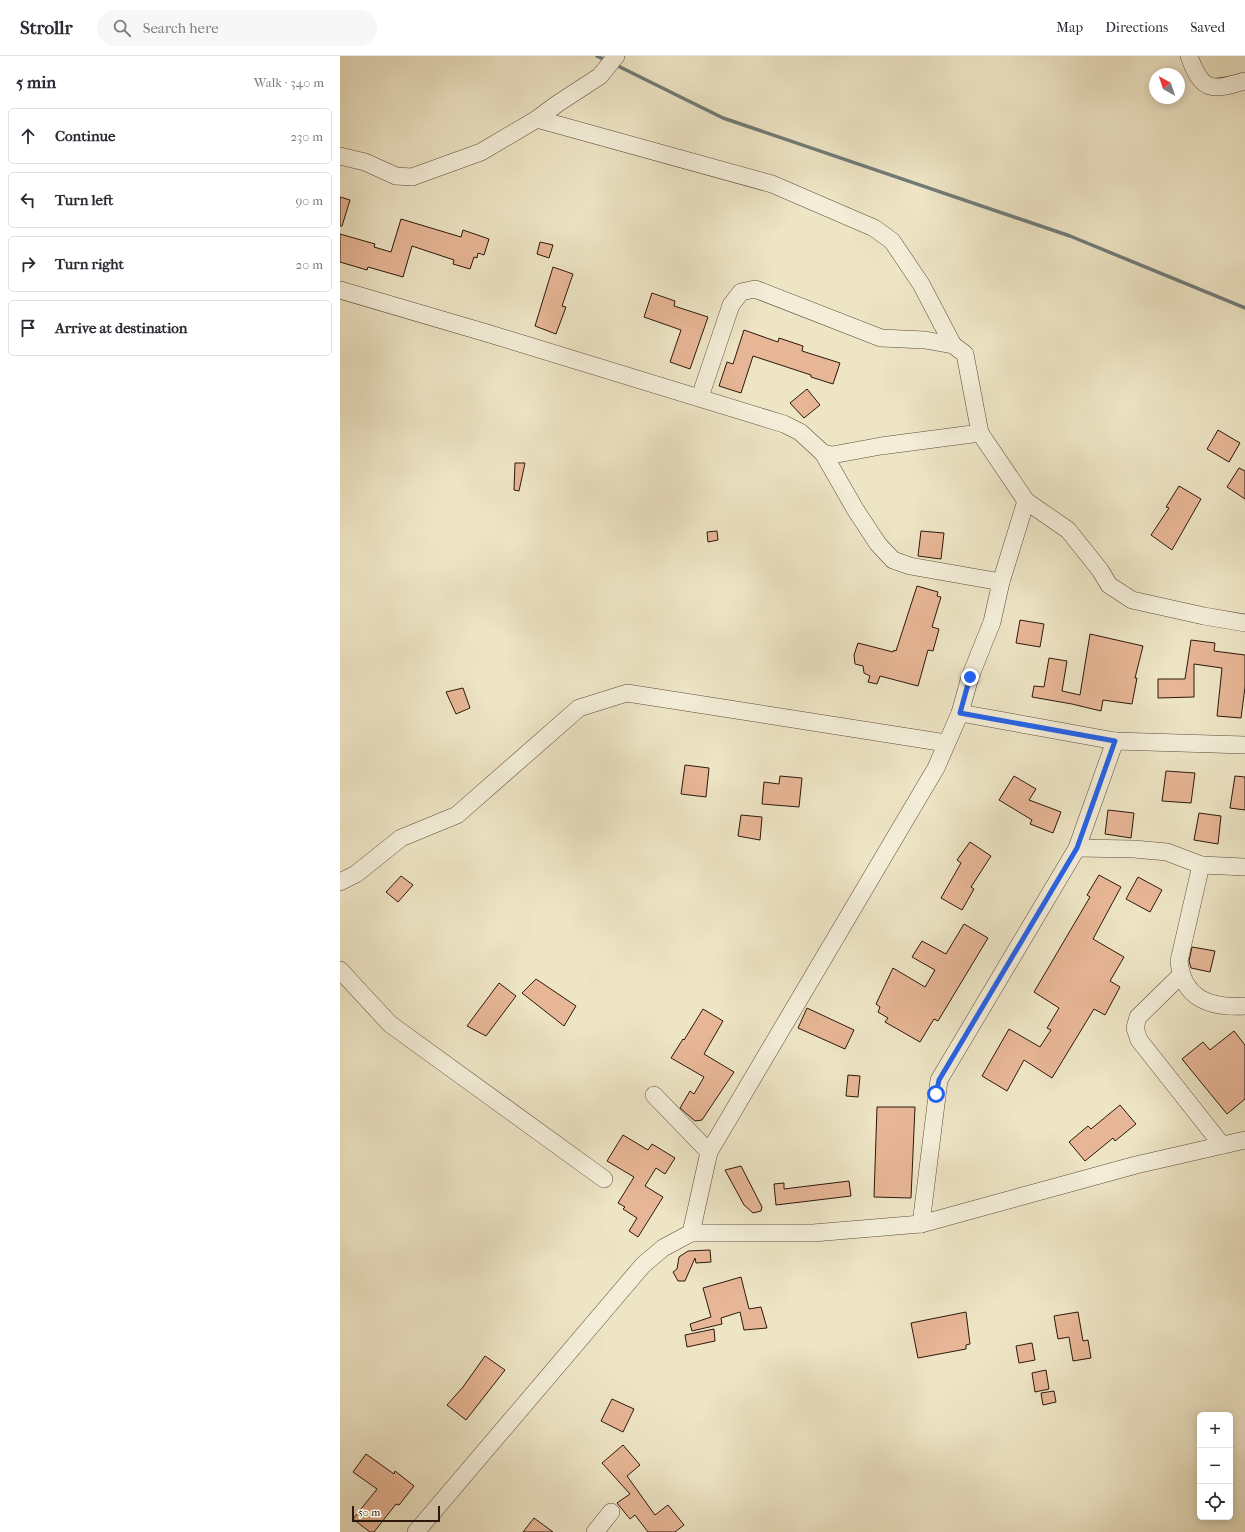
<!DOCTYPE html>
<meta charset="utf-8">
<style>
:root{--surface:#fff;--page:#f7f7f7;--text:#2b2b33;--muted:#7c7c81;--line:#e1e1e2}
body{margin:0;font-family:"IM FELL French Canon",serif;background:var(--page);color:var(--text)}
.controls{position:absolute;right:12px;bottom:12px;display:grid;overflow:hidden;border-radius:6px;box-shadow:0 2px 10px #0003}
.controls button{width:36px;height:36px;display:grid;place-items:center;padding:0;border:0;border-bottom:1px solid var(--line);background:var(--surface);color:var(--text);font:20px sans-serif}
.compass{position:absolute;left:809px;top:12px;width:36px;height:36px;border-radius:50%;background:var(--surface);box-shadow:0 2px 10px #0003;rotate:320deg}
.scale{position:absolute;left:12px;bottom:10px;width:88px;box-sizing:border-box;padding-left:4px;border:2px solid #2c180d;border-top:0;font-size:11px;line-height:14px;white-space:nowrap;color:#2c180d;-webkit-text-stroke:3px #f4eed9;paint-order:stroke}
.stop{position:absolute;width:12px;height:12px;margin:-9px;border:3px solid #2563eb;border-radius:50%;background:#fff}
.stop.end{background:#2563eb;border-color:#fff;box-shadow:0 1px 4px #0008}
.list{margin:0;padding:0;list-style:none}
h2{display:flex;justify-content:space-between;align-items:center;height:52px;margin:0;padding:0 16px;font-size:17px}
h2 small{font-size:13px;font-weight:400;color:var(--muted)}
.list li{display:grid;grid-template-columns:26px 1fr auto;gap:12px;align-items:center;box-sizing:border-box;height:56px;margin:0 8px 8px;padding:0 8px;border:1px solid var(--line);border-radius:6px}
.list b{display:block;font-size:15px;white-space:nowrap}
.list em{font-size:13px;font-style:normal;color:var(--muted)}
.icon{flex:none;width:22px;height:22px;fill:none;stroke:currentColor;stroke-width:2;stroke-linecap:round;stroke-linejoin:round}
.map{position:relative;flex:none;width:905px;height:1476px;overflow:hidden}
header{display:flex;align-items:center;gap:24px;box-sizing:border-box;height:56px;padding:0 20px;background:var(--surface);border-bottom:1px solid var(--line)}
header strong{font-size:19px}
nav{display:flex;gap:22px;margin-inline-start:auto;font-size:14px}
.search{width:280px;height:36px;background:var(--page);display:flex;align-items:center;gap:10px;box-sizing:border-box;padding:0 14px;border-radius:22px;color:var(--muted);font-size:15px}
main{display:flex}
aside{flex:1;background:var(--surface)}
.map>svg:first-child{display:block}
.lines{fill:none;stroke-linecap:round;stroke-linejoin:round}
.stream{stroke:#707b77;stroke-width:3.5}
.building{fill:#e7b696;stroke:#2c180d}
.minor-casing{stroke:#5c4b3b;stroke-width:18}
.minor{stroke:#f4eed9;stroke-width:17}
.route{stroke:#2563eb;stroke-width:5}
</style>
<header>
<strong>Strollr</strong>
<div class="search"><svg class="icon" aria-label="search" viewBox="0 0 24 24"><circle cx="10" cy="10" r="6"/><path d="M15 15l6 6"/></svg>Search here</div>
<nav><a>Map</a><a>Directions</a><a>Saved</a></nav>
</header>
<main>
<aside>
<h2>5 min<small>Walk · 340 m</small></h2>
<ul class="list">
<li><svg class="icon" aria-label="ahead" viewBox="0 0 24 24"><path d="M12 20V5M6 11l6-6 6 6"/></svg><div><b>Continue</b></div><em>230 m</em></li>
<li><svg class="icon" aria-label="left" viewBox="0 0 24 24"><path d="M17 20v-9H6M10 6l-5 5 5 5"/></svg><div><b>Turn left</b></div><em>90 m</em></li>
<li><svg class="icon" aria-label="right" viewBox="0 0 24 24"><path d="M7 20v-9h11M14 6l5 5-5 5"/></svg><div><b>Turn right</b></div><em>20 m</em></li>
<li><svg class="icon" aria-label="arrive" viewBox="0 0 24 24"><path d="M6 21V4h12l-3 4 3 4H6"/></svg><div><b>Arrive at destination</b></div></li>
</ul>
</aside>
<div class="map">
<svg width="905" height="1476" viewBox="0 0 905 1476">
<rect width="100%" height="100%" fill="#eee5c5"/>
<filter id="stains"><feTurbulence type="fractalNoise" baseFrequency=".005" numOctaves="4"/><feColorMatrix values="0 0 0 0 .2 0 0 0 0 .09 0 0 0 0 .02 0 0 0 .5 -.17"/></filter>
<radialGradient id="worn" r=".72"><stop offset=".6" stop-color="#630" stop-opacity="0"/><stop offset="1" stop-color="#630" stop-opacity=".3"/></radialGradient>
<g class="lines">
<g class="stream">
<polyline points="257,0 267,5"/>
<polyline points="274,8 383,62 730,180 905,252"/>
</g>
</g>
<g class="building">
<polygon points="0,141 10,144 2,170 0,170"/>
<polygon points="61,163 121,181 123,174 149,183 144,199 138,197 137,202 134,201 130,213 113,208 114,204 72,190 63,221 28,211 27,214 0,206 0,178 35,188 34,191 51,196"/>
<polygon points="200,186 213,189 209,202 197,198"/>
<polygon points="213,211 233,218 222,250 226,251 216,278 195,270"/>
<polygon points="312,237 335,245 334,250 368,261 350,313 330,306 341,274 304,261"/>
<polygon points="404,274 438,286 439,282 463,290 462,295 500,307 493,328 471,321 471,319 413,300 401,337 379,330 387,306 393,308"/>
<polygon points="467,333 480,349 464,362 450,347"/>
<polygon points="878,374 900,387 889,406 867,393"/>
<polygon points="175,407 185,407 179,435 174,434"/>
<polygon points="899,412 905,415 905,443 887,431"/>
<polygon points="839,430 861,443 832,494 811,479 829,452 826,451"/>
<polygon points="377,475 378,484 368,486 367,476"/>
<polygon points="581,475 604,477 601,503 578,500"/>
<polygon points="577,530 598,536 597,540 601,541 592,571 599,573 593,595 588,594 578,630 540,620 537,628 528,626 530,620 524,617 523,610 515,608 514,599 518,587 553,596 554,594 556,595"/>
<polygon points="680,564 704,568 700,591 676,587"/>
<polygon points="750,578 803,590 795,622 797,622 792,648 763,644 761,655 732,648 692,641 694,630 704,631 709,602 727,605 722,635 740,639"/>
<polygon points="851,584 875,587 874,595 905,599 905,631 901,662 877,660 882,612 854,608 854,641 818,642 818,623 845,623"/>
<polygon points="123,632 130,652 116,658 106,636"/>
<polygon points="345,709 369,712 366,741 341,738"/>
<polygon points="826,715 855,717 851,747 822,745"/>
<polygon points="440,720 462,722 459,751 422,748 424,726 439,728"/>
<polygon points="674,720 696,733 689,744 721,756 713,777 690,768 692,764 659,744"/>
<polygon points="895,720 905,721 905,754 890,752"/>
<polygon points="768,754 794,757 791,782 765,778"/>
<polygon points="859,757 881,760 878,788 854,784"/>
<polygon points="401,759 422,761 420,784 398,780"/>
<polygon points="630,786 651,800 631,831 634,833 622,854 601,842 621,807 617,804"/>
<polygon points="759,819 781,831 753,883 784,901 770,925 780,931 765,959 754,953 712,1022 684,1004 667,1035 642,1020 669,973 700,991 711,974 707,972 719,952 694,936 750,841 747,839"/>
<polygon points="61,820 73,829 58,846 46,836"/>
<polygon points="798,821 822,834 810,856 786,843"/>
<polygon points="624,868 648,882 598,965 594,963 580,986 545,966 548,962 538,956 540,951 536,948 553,912 585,931 595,914 572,901 582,885 606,898"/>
<polygon points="852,891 875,895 870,916 851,912 849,905"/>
<polygon points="196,923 236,950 224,970 182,937"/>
<polygon points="159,927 176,940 146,980 127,970"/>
<polygon points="467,952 514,974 505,993 458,972"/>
<polygon points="363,953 383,965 364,998 394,1016 362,1064 355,1065 340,1052 350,1035 354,1038 364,1021 331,1002 343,983 344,984"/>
<polygon points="894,975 905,989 905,1043 887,1058 842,1003 863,986 870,994"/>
<polygon points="508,1019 520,1020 518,1041 506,1040"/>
<polygon points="780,1049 796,1068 775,1085 773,1082 745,1105 729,1086 748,1070 751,1073"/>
<polygon points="537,1051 575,1051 571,1142 534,1141"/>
<polygon points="283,1079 308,1094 312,1088 335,1102 325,1118 316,1112 305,1130 323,1141 298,1181 289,1175 297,1162 283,1153 285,1151 278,1147 294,1121 267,1105"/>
<polygon points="401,1110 422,1151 421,1155 413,1157 404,1149 385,1114"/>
<polygon points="509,1125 511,1140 436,1149 434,1128 444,1127 444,1133"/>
<polygon points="370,1194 371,1206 356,1207 355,1202 345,1225 338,1225 333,1216 337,1213 339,1201 348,1195"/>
<polygon points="401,1221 409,1253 421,1251 427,1272 404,1274 400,1256 381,1262 382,1268 352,1275 350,1268 371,1261 363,1232"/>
<polygon points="626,1256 630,1288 626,1289 626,1293 578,1302 571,1267"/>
<polygon points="738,1256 743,1285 748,1284 751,1302 733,1305 729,1281 718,1283 714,1260"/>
<polygon points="374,1273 375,1285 347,1291 345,1279"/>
<polygon points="692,1287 695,1304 679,1307 676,1290"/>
<polygon points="145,1300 165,1314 126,1364 107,1349 123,1331"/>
<polygon points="706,1314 709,1333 695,1336 692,1317"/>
<polygon points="714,1335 716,1346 703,1349 701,1337"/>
<polygon points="272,1343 294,1353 283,1376 261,1365"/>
<polygon points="283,1389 300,1409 287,1420 315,1459 328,1449 344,1469 335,1476 308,1476 295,1459 290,1463 277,1447 290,1438 262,1407"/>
<polygon points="26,1398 54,1418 55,1415 74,1430 59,1449 56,1448 34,1476 30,1476 13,1463 37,1433 13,1416"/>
<polygon points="194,1462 213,1476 183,1476"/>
</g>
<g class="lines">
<defs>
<g id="minor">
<path d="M849,0C862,36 871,35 905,25"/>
<polyline points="197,63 432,128 534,172 552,185 581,228 613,289"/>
<polyline points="0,100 25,106 56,120 72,121 141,96 197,63 217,48 260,20 276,0"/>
<polyline points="0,234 150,278 444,368 460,376 483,397 492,399 541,390 640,377 686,445 728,474 760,514 769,529 792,544 864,560 905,567"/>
<polyline points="360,341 391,249 401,236 415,233 541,282 585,284 613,289 625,298 640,377"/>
<polyline points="483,397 515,453 538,488 553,504 570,510 661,526"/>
<polyline points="620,657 775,685 905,689"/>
<path d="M737,792L794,793L827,796L861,809L839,905C843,943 870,952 905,950"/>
<polyline points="861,809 905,811"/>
<polyline points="0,826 16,818 61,782 117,759 239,652 287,637 606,687"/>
<polyline points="0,914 50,968 264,1123"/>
<polyline points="841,919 798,961 795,972 799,984 882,1089"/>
<polyline points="314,1039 369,1096"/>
<polyline points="581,1168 599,1024 737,792 775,685"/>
<polyline points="351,1177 369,1096 596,712 620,657 630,621 652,566 661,526 686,445"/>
<polyline points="76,1476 303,1209 323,1192 351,1177 473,1177 581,1168 796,1109 905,1084"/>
<polyline points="255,1476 271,1456"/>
</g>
</defs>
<use href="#minor" class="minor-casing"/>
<use href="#minor" class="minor"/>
</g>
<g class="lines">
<polyline class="route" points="596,1038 599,1024 737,792 775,685 620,657 630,621"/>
</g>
<rect width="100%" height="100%" filter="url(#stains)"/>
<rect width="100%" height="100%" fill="url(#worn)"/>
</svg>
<div class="controls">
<button>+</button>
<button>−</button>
<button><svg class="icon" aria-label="locate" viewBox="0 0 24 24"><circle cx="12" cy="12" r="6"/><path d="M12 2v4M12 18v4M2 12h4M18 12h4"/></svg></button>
</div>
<svg class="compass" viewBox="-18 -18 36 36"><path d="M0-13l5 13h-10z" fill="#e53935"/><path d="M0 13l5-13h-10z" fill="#7c7c81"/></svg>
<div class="scale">50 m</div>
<div class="stop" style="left:596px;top:1038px"></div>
<div class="stop end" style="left:630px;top:621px"></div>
</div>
</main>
